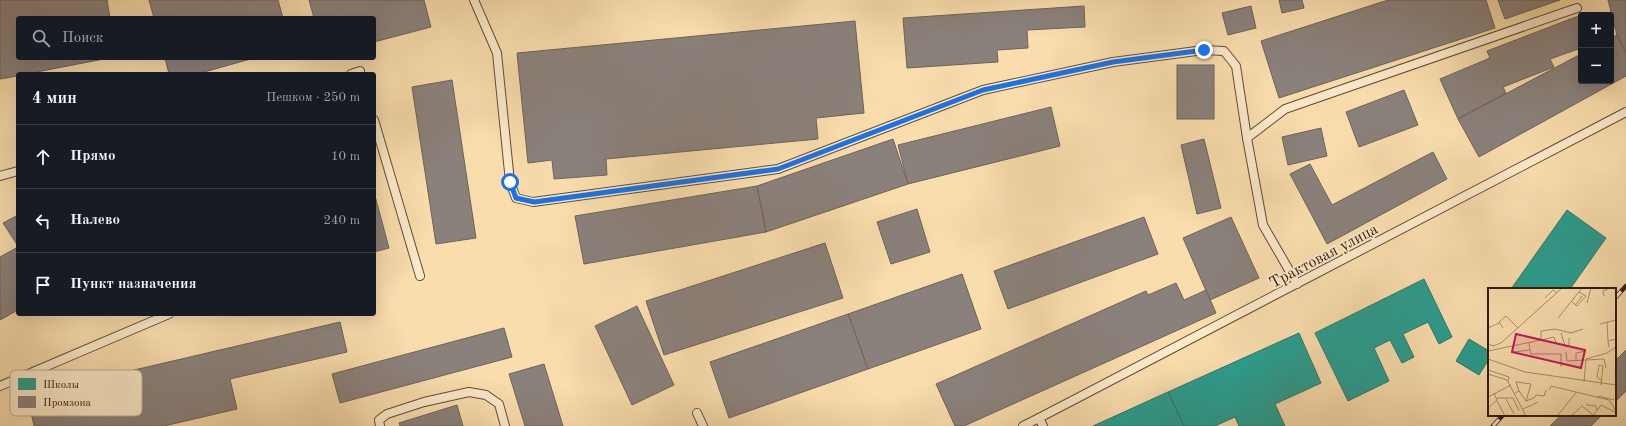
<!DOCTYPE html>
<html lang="ru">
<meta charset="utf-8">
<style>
:root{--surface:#171b24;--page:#20242c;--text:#f1f3f6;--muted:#9ea1a6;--line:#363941}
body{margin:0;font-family:"Old Standard TT",serif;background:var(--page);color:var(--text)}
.controls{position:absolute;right:12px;top:12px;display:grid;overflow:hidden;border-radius:4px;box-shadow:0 4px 16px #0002}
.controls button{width:36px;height:36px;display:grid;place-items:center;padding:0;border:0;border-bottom:1px solid var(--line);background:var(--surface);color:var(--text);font:20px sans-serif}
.stop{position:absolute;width:12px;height:12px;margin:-9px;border:3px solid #1a73e8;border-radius:50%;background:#fff}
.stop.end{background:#1a73e8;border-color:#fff;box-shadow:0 1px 4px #0008}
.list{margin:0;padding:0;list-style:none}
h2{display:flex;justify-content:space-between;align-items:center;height:52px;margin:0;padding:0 16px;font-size:17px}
h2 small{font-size:13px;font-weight:400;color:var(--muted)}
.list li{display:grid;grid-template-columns:26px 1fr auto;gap:12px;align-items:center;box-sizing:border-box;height:64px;padding:0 16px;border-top:1px solid var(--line)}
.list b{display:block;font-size:15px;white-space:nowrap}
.list em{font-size:13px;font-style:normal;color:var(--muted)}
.icon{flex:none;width:22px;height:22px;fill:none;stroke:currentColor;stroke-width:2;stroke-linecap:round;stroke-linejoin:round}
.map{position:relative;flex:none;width:1626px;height:426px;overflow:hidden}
.search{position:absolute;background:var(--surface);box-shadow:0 4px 16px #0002;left:16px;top:16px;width:360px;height:44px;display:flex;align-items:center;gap:10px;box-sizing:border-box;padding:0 14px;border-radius:4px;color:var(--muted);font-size:15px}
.panel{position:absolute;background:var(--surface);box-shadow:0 4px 16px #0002;left:16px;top:72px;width:360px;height:244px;border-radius:4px}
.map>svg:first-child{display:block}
.schools{fill:#2a9d8f;stroke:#2c7667}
.industry{fill:#8a817c;stroke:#6f625a}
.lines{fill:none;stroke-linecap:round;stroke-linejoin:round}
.service-casing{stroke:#634b33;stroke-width:10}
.service{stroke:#fbe9ca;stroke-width:8}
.rail-casing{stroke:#311a0a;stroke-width:4.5}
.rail{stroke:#fbe9ca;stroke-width:3;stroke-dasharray:9;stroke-linecap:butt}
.route{stroke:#1a73e8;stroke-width:5}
.labels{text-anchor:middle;stroke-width:4;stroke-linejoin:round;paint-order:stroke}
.street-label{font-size:16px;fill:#311a0a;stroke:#fbe9ca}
.inset-road{fill:none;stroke:#a98f6c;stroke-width:1}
.view{fill:#c2185b;fill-opacity:0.15;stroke:#c2185b;stroke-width:2}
.inset-edge{fill:none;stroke:#311a0a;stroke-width:2}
.key{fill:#fbe9ca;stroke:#beab90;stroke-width:1}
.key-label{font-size:11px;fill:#311a0a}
</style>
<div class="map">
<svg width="1626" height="426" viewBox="0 0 1626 426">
<rect width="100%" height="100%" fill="#f9ddad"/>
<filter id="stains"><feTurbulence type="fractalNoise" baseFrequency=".005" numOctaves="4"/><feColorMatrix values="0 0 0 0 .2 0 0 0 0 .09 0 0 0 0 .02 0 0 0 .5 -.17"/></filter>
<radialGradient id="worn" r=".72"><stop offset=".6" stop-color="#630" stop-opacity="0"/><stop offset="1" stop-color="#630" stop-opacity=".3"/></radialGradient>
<g class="schools">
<polygon points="1567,210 1606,238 1570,289 1511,289"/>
<polygon points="1424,279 1452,337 1439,344 1428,322 1403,334 1414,357 1402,363 1390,340 1374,348 1389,381 1348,401 1315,333"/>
<polygon points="1299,333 1321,383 1275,404 1285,426 1239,426 1235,417 1215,426 1184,426 1168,392"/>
<polygon points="1469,339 1489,351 1489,359 1479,375 1456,361"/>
<polygon points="1168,392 1184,426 1093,426"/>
</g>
<g class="industry">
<polygon points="0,0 107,0 110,18 18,18 18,58 109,58 26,74 18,74 18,76 0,79"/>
<polygon points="149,0 278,0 283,18 154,18"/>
<polygon points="309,0 424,0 431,27 374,42 374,18 314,18"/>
<polygon points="1279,0 1302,0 1304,8 1282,13"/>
<polygon points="1388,0 1486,0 1495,28 1279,98 1261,41"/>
<polygon points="1498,0 1560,0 1505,19"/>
<polygon points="1608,0 1626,0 1626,53 1617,35"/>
<polygon points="1084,6 1085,27 1027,30 1028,48 997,50 998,62 907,68 903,18"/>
<polygon points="1251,6 1256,28 1228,35 1222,13"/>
<polygon points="1581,15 1581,48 1550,59 1554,67 1503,87 1506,93 1458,119 1440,79 1490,58 1487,51"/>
<polygon points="855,21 864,113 816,118 818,139 606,159 607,175 554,179 552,160 528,163 517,53"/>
<polygon points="1617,35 1626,53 1626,76 1479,157 1458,119 1581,54 1581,81 1611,81 1611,38"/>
<polygon points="165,58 254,58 197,74 169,74"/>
<rect x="1177" y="65" width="37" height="54"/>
<polygon points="452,80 476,238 436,244 412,87"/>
<polygon points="1404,90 1418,125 1359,147 1346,112"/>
<polygon points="1051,107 1060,146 908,184 898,145"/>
<polygon points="1321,128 1327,156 1288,165 1282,137"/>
<polygon points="893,139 908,184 766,232 757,186"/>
<polygon points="1204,139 1221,208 1197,214 1181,145"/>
<polygon points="1433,152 1447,179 1327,244 1290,174 1310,164 1332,205"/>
<polygon points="757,186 766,232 584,264 575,216"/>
<polygon points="374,192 389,248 374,252"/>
<polygon points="917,209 930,252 891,264 877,222"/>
<polygon points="18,215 18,246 3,223"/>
<polygon points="1144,217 1158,254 1008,309 994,271"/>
<polygon points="1231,217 1259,278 1210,300 1183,238"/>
<polygon points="825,243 843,298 664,355 646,301"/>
<polygon points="18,247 18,310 0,320 0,257"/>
<polygon points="962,274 981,329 868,369 848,314"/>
<polygon points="1176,283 1184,300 1206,290 1216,313 964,426 955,426 936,384 1146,291 1148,295"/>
<polygon points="637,306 674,385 632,405 595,326"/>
<polygon points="848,314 868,369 729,418 710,362"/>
<polygon points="340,322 347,352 230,379 237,409 164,426 34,426 27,395"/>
<polygon points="504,328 512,357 340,403 332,374"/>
<polygon points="1626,350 1626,391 1615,402 1615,361"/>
<polygon points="544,364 563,426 525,426 509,374"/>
<polygon points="457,405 463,426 400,426 399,423"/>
<polygon points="1561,415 1602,415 1591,426 1550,426"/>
</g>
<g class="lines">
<defs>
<g id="service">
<polyline points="474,0 497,53 510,182 516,198 533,202 778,169 983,90 1113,62 1204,50 1224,51 1236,66 1247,138"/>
<polyline points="351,74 360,71 360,74"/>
<polyline points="374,120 420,276"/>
<polyline points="0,176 18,171"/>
<polyline points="1297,284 1263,225 1247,138 1285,109 1577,8"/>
<polyline points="0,386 169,314"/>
<polyline points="697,413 703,426"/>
<polyline points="380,426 379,420 387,414 424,402 469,392 486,395 499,404 505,426"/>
<polyline points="1023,426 1039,418"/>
<polyline points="1043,426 1039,418 1626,112"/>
</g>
</defs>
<use href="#service" class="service-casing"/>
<use href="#service" class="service"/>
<defs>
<g id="rail">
<polyline points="1615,298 1626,286"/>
<polyline points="1493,426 1503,415"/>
</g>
</defs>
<use href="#rail" class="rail-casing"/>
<use href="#rail" class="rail"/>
</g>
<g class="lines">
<polyline class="route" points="510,182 516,198 534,202 778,169 983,90 1113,62 1204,50"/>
</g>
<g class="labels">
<g class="street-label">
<text transform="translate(1323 255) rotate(-28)" y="6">Трактовая улица</text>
</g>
</g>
<g transform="translate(1488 288)">
<rect width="128" height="128" fill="#f9ddad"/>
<path class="inset-road" d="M116,8L115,3L122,0M57,10L65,2L69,5M84,14L89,18L98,8L91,4M99,15L103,0M87,17L94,9L92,8M70,30L94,0M119,34L120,53M112,36L128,32M0,40L11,35M15,40L11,34L18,28L30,40M73,45L77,58H81V50M53,52L66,49L68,55M0,56L5,58L13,55L74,0M121,59L120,53L128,51M42,62L43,66H73V79M0,63L53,52V43L67,41L83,45L95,41M26,64L42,62L41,55M78,64L79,73L116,71L118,80M0,71L37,84L128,97M88,73V65L98,63M0,82L21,89L20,93M0,86L19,92L38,128M96,94L98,71L119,65L128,59M113,97L115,78L111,77L109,89L113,92M61,102L63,98L121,112L128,123M27,105L31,103L28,94L43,96L38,113L31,103M110,108L126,112M0,109L23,97M9,110H25L31,123M18,111L26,126M9,113L17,128M38,113L46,110L48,107L56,108L58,102M99,115V117L108,118L109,122M93,117L105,127M0,120L9,112L6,105M35,121L50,114M69,128L88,105M83,128L93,119M105,128L113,117L127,124"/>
<path class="view" d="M28,46L97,62L93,80L24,64Z"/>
<rect width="128" height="128" class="inset-edge"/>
</g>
<rect x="10" y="370" width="132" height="46" rx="6" class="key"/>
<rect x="18" y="378" width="18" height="12" fill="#2a9d8f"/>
<rect x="18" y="396" width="18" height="12" fill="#8a817c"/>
<g class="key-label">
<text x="43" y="388">Школы</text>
<text x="43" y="406">Промзона</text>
</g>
<rect width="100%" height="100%" filter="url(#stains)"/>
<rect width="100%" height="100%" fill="url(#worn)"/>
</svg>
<div class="controls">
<button>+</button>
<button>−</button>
</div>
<div class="stop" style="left:510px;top:182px"></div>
<div class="stop end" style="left:1204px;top:50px"></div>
<div class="search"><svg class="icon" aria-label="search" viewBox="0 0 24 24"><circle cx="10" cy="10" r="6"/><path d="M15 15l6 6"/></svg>Поиск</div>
<section class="panel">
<h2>4 мин<small>Пешком · 250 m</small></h2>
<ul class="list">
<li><svg class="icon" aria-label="ahead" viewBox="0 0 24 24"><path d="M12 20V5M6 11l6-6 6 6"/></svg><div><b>Прямо</b></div><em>10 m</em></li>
<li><svg class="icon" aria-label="left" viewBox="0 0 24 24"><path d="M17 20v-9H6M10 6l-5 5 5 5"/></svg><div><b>Налево</b></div><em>240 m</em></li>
<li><svg class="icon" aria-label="arrive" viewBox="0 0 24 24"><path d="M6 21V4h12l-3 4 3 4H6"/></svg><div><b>Пункт назначения</b></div></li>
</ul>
</section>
</div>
